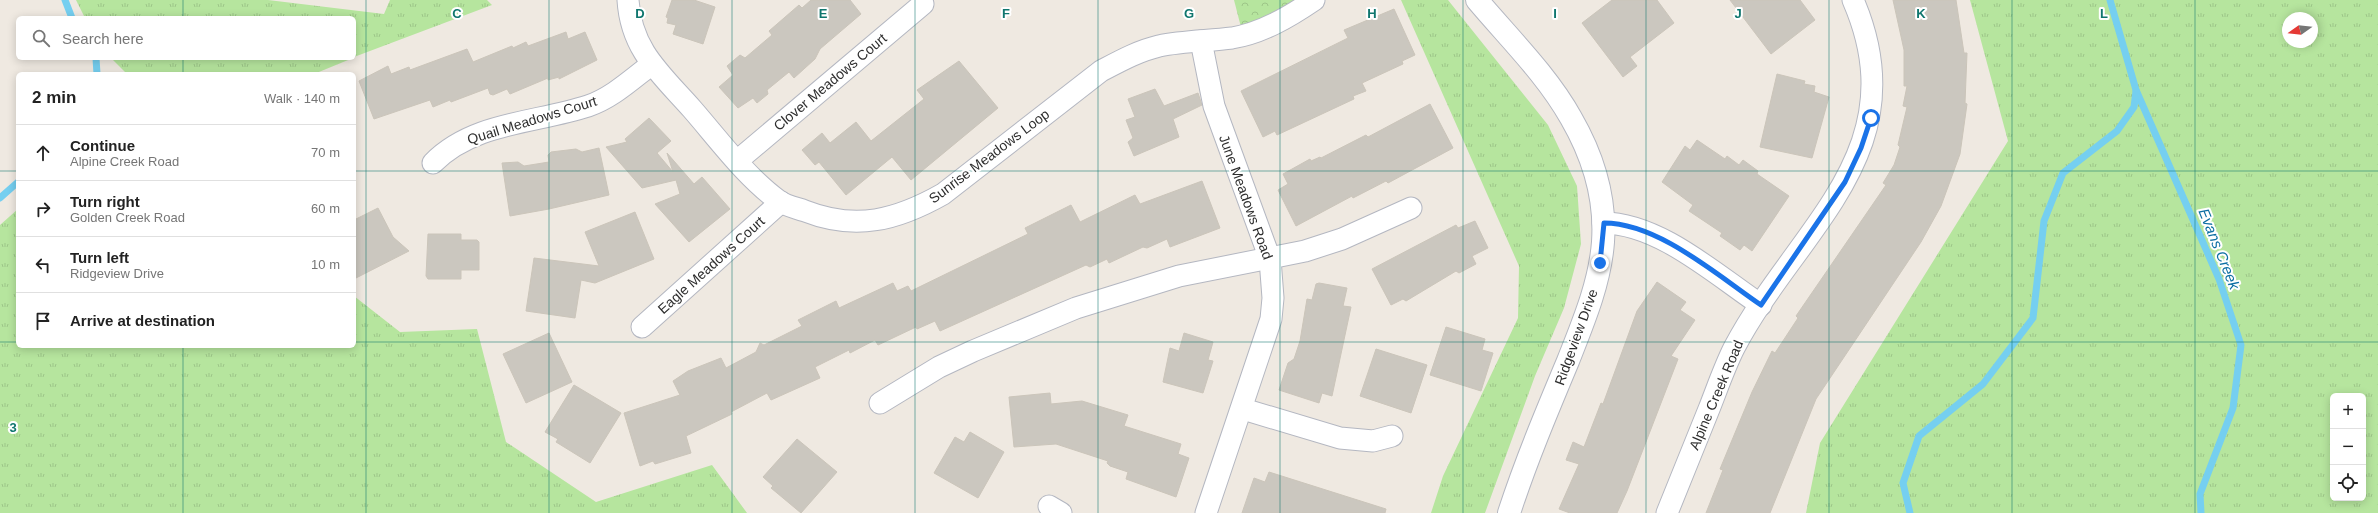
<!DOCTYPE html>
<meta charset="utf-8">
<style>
:root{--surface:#fff;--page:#f2f2f2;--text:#222;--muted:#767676;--line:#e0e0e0}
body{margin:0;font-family:Arial,sans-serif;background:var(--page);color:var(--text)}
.controls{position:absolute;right:12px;bottom:12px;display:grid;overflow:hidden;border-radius:6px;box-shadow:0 2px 10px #0003}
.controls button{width:36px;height:36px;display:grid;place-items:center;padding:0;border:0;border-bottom:1px solid var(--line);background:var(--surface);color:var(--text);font:20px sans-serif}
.compass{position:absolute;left:2282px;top:12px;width:36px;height:36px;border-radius:50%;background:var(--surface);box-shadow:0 2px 10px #0003;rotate:255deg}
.stop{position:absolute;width:12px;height:12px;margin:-9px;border:3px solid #1a73e8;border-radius:50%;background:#fff}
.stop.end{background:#1a73e8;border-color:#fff;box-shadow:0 1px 4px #0008}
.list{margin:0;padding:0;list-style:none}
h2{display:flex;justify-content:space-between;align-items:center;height:52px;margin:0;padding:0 16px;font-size:17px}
h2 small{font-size:13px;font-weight:400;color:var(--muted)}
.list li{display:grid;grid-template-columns:26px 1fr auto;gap:12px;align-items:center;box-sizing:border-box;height:56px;padding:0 16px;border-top:1px solid var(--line)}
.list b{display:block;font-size:15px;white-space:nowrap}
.list p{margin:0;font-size:13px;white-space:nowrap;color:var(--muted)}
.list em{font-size:13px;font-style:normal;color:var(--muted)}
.icon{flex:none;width:22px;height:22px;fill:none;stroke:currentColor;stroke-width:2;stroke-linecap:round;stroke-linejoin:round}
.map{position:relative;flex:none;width:2378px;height:513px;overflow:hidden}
.search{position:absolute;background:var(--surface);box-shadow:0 2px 10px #0003;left:16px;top:16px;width:340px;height:44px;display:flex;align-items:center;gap:10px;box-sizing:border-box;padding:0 14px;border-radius:6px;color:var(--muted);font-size:15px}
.panel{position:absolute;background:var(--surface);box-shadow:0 2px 10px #0003;left:16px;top:72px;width:340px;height:276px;border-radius:6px}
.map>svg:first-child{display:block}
.grass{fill:url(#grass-tufts);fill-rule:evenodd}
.park{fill:url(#park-crowns)}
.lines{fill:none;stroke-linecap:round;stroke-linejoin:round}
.stream{stroke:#75cff0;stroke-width:7}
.building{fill:#cbc7bf;stroke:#cbc5ba}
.street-casing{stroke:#b4b7c1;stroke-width:23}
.secondary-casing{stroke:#b4b7c1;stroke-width:24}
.street{stroke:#fff;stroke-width:21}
.secondary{stroke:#fff;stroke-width:22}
.route{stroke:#1a73e8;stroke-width:5}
.grid{fill:none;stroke:#0f766e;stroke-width:1;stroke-opacity:0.55}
.labels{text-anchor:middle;stroke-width:4;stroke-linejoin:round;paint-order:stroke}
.street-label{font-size:14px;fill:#2e2e2e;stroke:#fff}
.water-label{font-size:15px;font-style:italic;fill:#0d6fa3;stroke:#fff}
.grid-label{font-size:13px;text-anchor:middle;font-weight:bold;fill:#0f766e;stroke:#fff;stroke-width:4;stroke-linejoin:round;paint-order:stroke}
</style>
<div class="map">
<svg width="2378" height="513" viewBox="0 0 2378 513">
<defs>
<pattern id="grass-tufts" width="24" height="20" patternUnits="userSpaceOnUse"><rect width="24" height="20" fill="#b6e59e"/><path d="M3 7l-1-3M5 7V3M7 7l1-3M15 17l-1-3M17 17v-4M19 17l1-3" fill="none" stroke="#9dc588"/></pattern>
<pattern id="park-crowns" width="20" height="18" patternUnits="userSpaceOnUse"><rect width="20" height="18" fill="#b6e59e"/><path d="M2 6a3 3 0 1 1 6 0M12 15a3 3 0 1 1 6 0" fill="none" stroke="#9dc588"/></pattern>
</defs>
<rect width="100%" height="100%" fill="#efe9e1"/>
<g class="grass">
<polygon points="76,0 268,0 384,14 390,0 487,0 492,5 354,57 354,18 85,18"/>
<polygon points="1401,0 1448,0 1548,125 1577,186 1581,244 1564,308 1535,376 1485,513 1431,513 1443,476 1518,318 1519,266"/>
<path d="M1970,0H2378V513H1806L1820,443L2008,141ZM2288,18H2312V42H2288ZM2333,396H2363V498H2333Z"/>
<polygon points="111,58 353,58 314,74 127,74"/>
<polygon points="18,209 18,346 354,346 354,296 400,332 477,329 506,442 596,502 712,465 747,513 0,513 0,225"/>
</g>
<polygon class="park" points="1234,0 1314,0 1243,35"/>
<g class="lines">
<g class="stream">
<polyline points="65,0 72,18"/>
<polyline points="2110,0 2136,90 2219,279 2241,345 2233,408 2200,494 2201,513"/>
<polyline points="96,58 97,74"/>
<polyline points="0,198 18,182"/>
<polyline points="1910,513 1903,483 1919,436 1983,384 2033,318 2044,221 2063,173 2117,131 2134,107 2136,91"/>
</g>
</g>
<g class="building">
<polygon points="672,0 694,0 715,7 703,44 673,34 676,25 667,23 668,18 666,17"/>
<polygon points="811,0 850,0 861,14 820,49 815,59 794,78 789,72 767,90 768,94 757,103 753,98 738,108 719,87 733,75 727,66 740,55 745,58 772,35 769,31 799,5 802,8"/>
<polygon points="1612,0 1657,0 1674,23 1630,57 1637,66 1623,77 1582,23"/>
<polygon points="1730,0 1800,0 1815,20 1771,54"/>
<polygon points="1893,0 1956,0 1964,53 1967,53 1965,103 1967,104 1960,154 1941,206 1921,242 1816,399 1770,513 1706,513 1723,470 1720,469 1752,392 1772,351 1775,353 1798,318 1796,316 1886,185 1883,183 1894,165 1900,147 1898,145 1907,107 1903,106 1907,86 1904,86 1904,50"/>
<polygon points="1394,9 1415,55 1402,61 1403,64 1362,83 1366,91 1353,96 1354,99 1277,135 1275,131 1263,137 1241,91 1348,38 1344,30"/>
<polygon points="566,32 568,39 585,32 597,60 559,79 559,77 548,80 548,78 510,94 507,89 493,95 490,94 488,88 451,102 450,100 433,107 430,100 374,119 359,81 388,66 391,74 409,67 410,70 467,49 473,62 512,46 513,48 526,42 528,46"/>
<polygon points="959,61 998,108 911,180 892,157 846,195 819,162 815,165 802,150 822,133 830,143 856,122 871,141 924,99 917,90"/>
<polygon points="1777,74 1805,81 1804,84 1815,86 1814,92 1829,97 1812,158 1760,147"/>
<polygon points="1155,89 1164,106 1198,93 1202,105 1173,119 1179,137 1134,156 1128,142 1133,138 1126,120 1135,117 1128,99"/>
<polygon points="1430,104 1453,148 1388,183 1386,181 1353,198 1352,196 1296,226 1278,190 1288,184 1283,174 1310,159 1311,161 1320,157 1321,158 1366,135 1368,137"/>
<polygon points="649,118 671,141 657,153 673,172 667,153 694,184 702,177 730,209 689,242 655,204 680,194 676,180 642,188 606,147 627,142 625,139"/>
<polygon points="1697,140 1725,159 1727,156 1739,165 1743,160 1758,171 1757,174 1789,196 1752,251 1744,245 1740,250 1720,236 1722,233 1689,211 1693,205 1662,182 1685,146 1690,150"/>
<polygon points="599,148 609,195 549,209 510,216 502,163 518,162 524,166 549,162 548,155 551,152 576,149 582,152"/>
<polygon points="1202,181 1220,228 1170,247 1167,239 1147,248 1143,247 1109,263 1107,259 1090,267 1086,265 940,331 935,321 917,329 916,327 878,345 875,340 850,353 849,350 815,367 820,378 771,400 767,393 731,412 732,414 686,436 691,453 655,464 653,461 640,466 624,413 680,395 673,381 688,371 721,358 726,368 756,352 760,343 764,345 802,326 798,320 836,301 839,308 893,283 897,291 908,286 911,291 1028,234 1025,228 1071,205 1080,222 1135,195 1140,204"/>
<polygon points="378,208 393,237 409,251 354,279 354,220"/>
<polygon points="635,212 654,259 595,283 581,280 575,318 526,311 534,258 599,266 585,232"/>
<polygon points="1475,221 1488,248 1472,256 1476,264 1459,273 1456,271 1406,301 1403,299 1391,305 1372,269 1456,225 1458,228"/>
<polygon points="428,234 461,234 461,240 477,240 479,242 479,270 461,270 461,279 428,279 426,276"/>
<polygon points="1657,282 1686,302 1680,310 1695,320 1671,356 1678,359 1627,491 1617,513 1570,513 1559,509 1579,464 1566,460 1573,442 1584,447 1601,403 1603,404 1637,311"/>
<polygon points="1319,283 1347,288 1343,306 1351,307 1332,396 1322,393 1319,403 1279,390 1288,363 1294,359 1300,341 1307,299 1312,300 1316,284"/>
<polygon points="1446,327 1485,339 1482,350 1493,353 1481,391 1430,375"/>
<polygon points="549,333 572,382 526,403 503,354"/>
<polygon points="1184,333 1213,342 1208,360 1213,361 1203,393 1163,382 1170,348 1179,351"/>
<polygon points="1376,349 1427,365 1411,413 1360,396"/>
<polygon points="574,385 621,413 590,463 556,442 558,439 545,432"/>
<polygon points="1050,393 1051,404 1082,401 1128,415 1124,426 1181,444 1178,454 1189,458 1176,497 1126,479 1128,472 1110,466 1107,463 1108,461 1056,444 1014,447 1009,397"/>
<polygon points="970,432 1004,452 978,498 934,473 955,437 964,442"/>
<polygon points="797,439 837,472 801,513 771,488 773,486 763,477"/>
<polygon points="1269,472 1386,509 1385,513 1242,513 1254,478 1265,482"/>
</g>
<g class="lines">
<defs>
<g id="street">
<path d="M628,0C631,50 661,74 692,109C719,140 746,177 779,201C786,206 797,208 805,211C856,231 897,220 943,194L1101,71C1120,61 1138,51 1159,46C1183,41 1208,41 1232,38C1262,33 1289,17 1314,0"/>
<polyline points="1201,41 1214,106 1270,259 1273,298 1271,319 1264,340 1206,513"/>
<polyline points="737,161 923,4"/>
<path d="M433,163C473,122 536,123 588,106C612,98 632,79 652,64"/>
<path d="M1603,223C1659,223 1716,275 1761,305"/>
<polyline points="642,327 781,202"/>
<polyline points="880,403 939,367 973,351 1076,308 1179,276 1305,251 1342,239 1411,208"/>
<polyline points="1243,409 1340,438 1373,441 1392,436"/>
<polyline points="1049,506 1061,513"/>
<path d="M1667,513C1681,478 1695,444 1709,409C1717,389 1724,368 1734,348C1797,228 1919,152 1853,0"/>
</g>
<path id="secondary" d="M1477,0C1509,38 1547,75 1571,118C1593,156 1606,198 1603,242C1600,283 1583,323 1568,361C1547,411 1526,461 1509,513"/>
</defs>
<use href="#street" class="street-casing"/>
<use href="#secondary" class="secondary-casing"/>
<use href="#street" class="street"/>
<use href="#secondary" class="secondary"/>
</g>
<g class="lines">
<path class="route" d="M1600,263L1604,223C1658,223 1717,275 1761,305L1845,182L1861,148L1871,118"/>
</g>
<path class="grid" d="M183,0V18M366,0V513M549,0V513M732,0V513M915,0V513M1098,0V513M1280,0V513M1463,0V513M1646,0V513M1829,0V513M2012,0V513M2195,0V513M183,58V74M0,171H18M354,171H2378M0,342H18M354,342H2378M183,346V513"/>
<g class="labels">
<g class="street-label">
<text transform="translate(830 82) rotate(-40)" y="5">Clover Meadows Court</text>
<text transform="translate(532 120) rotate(-17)" y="5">Quail Meadows Court</text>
<text transform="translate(989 156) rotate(-37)" y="5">Sunrise Meadows Loop</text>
<text transform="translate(1246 197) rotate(70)" y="5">June Meadows Road</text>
<text transform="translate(711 265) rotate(-42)" y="5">Eagle Meadows Court</text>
<text transform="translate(1576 337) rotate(-70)" y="5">Ridgeview Drive</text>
<text transform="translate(1716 395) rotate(-67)" y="5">Alpine Creek Road</text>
</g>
<g class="water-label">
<text transform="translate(2219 249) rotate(68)" y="5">Evans Creek</text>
</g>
</g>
<g class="grid-label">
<text x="457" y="18">C</text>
<text x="640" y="18">D</text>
<text x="823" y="18">E</text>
<text x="1006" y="18">F</text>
<text x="1189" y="18">G</text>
<text x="1372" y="18">H</text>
<text x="1555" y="18">I</text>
<text x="1738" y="18">J</text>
<text x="1921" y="18">K</text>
<text x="2104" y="18">L</text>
<text x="13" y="432">3</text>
</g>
</svg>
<div class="controls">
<button>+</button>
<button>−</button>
<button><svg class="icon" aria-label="locate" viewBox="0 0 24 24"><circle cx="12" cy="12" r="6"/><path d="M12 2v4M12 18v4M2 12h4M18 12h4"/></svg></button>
</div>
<svg class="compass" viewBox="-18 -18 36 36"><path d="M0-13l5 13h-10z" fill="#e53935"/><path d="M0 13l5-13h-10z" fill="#767676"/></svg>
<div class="stop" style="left:1871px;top:118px"></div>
<div class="stop end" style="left:1600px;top:263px"></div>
<div class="search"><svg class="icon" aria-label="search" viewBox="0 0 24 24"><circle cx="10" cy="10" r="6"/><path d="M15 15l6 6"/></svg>Search here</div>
<section class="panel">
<h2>2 min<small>Walk · 140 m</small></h2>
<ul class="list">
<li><svg class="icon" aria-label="ahead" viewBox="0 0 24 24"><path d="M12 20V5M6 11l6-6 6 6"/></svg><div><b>Continue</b><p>Alpine Creek Road</p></div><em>70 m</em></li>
<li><svg class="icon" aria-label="right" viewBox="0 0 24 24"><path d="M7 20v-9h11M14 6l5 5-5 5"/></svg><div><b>Turn right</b><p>Golden Creek Road</p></div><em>60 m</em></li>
<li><svg class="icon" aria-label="left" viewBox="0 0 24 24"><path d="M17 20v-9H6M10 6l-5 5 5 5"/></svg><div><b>Turn left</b><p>Ridgeview Drive</p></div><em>10 m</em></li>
<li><svg class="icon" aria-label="arrive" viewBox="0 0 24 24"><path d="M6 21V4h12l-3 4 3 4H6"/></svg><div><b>Arrive at destination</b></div></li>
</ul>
</section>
</div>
